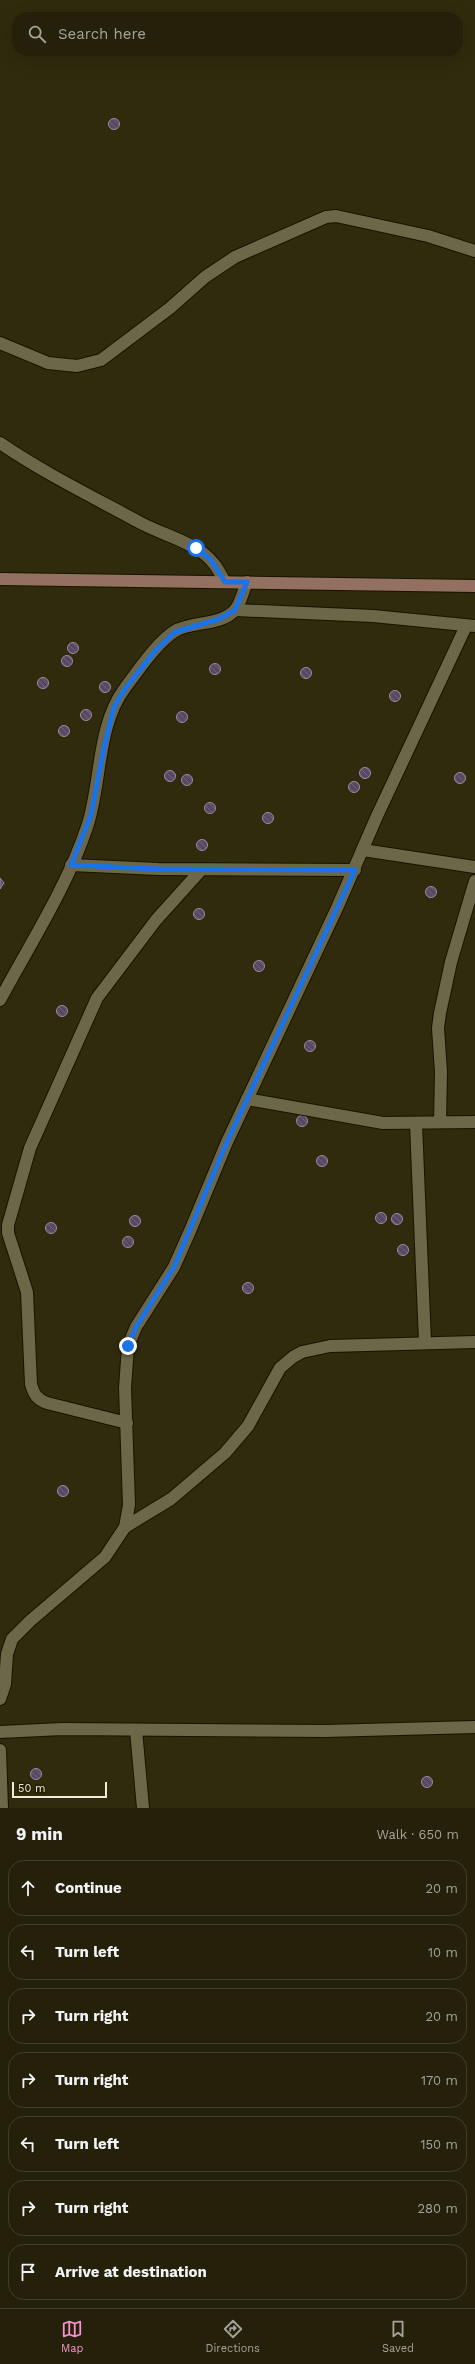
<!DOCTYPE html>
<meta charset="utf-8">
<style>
:root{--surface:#24200a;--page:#2c2813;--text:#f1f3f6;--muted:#a3a39c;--line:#413e2b;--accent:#f890cb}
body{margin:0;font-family:"Work Sans",sans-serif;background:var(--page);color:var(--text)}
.scale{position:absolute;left:12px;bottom:10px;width:95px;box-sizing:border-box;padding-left:4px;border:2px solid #edebd9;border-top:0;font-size:11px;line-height:14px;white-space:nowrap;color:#edebd9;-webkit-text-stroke:3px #262104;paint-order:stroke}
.stop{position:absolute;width:12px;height:12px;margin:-9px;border:3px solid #1a73e8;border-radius:50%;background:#fff}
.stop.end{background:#1a73e8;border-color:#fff;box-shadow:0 1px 4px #0008}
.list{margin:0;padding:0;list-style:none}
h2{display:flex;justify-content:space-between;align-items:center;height:52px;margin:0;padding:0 16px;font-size:17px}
h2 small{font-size:13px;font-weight:400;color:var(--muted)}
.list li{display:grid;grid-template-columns:26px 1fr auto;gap:12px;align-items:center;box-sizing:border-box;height:56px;margin:0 8px 8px;padding:0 8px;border:1px solid var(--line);border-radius:16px}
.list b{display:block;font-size:15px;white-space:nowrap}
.list em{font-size:13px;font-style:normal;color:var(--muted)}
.icon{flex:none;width:22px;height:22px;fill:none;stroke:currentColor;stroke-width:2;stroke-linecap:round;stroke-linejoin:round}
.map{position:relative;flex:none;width:475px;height:1808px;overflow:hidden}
.search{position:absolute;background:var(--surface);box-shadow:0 4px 16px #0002;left:12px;right:12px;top:12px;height:44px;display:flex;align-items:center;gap:10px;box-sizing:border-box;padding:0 14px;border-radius:16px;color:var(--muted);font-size:15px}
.sheet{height:500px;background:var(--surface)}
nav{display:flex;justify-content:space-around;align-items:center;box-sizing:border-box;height:56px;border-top:1px solid var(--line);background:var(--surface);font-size:11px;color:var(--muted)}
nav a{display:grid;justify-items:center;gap:2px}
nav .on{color:var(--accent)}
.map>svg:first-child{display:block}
.building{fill:url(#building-back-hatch);stroke:#9d8aa6}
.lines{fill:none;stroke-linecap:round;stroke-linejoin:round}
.street-casing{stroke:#181300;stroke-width:14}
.secondary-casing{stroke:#181300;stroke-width:14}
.street{stroke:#6c6748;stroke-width:12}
.secondary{stroke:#93705f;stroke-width:12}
.route{stroke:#1a73e8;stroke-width:5}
</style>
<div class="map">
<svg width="475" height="1808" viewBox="0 0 475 1808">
<defs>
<pattern id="building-back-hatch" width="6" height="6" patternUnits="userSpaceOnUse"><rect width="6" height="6" fill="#594861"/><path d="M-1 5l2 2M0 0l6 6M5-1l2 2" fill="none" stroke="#716377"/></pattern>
</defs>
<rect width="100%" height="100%" fill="#302b0d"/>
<g class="building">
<circle cx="114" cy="124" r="5.5"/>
<circle cx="73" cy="648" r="5.5"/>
<circle cx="67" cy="661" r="5.5"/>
<circle cx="215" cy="669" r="5.5"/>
<circle cx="306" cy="673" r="5.5"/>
<circle cx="43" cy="683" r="5.5"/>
<circle cx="105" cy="687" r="5.5"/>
<circle cx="395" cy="696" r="5.5"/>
<circle cx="86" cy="715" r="5.5"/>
<circle cx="182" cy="717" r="5.5"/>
<circle cx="64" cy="731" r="5.5"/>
<circle cx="365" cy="773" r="5.5"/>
<circle cx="170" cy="776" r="5.5"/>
<circle cx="460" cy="778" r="5.5"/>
<circle cx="187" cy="780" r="5.5"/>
<circle cx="354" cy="787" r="5.5"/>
<circle cx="210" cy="808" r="5.5"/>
<circle cx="268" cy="818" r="5.5"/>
<circle cx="202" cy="845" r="5.5"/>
<polygon points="0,878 4,883 0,889"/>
<circle cx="431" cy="892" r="5.5"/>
<circle cx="199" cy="914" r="5.5"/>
<circle cx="259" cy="966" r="5.5"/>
<circle cx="62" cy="1011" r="5.5"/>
<circle cx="310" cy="1046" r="5.5"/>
<circle cx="302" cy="1121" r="5.5"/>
<circle cx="322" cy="1161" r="5.5"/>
<circle cx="381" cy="1218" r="5.5"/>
<circle cx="397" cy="1219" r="5.5"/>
<circle cx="135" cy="1221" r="5.5"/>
<circle cx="51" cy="1228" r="5.5"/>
<circle cx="128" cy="1242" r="5.5"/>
<circle cx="403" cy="1250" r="5.5"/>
<circle cx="248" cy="1288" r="5.5"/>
<circle cx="63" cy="1491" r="5.5"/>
<circle cx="36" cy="1774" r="5.5"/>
<circle cx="427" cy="1782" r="5.5"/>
</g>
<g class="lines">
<defs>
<g id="street">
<polyline points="0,343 48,363 77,366 101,360 170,308 205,277 235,257 326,217 336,216 428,236 475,251"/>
<path d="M0,443C44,473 91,496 137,521C158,533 184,539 203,553C214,561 219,571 225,582"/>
<polyline points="235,610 373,616 475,626"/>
<polyline points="363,850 475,867"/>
<polyline points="71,865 158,869 355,870"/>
<path d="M0,1000C30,944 67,887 87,827C102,783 96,727 125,688C137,672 158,641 175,631C192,621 221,626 235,610C241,603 243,591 247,582"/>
<polyline points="247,1099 383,1123 475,1122"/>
<polyline points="440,1122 441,1072 438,1028 440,1013 451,962 475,881"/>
<polyline points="416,1124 425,1342"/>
<path d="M127,1423L47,1403C37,1399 34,1395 31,1384L27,1292L8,1233V1225L30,1148L97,998L156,920L201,870"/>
<polyline points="125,1527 171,1499 225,1453 248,1426 280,1368 293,1357 302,1352 330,1346 475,1342"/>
<polyline points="0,1699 5,1684 7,1654 12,1639 30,1621 105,1557 125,1527 129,1505 125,1388 128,1346 136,1327 174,1267 190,1231 227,1142 337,908 377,816 466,626"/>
<polyline points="136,1730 143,1808"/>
<polyline points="0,1732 62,1729 325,1731 475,1727"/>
<polyline points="0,1750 2,1808"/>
</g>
<polyline id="secondary" points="0,579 475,586"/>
</defs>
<use href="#street" class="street-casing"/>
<use href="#secondary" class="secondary-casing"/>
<use href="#street" class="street"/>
<use href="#secondary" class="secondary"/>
</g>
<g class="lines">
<polyline class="route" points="128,1346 136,1327 174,1267 227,1142 355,870 158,869 71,865 91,815 104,748 114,707 125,689 155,651 175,632 219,619 235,610 247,582 225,582 211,560 196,548"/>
</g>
</svg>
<div class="scale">50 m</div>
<div class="stop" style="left:196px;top:548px"></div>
<div class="stop end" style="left:128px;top:1346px"></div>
<div class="search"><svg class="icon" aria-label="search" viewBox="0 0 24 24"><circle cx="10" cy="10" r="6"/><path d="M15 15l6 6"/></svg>Search here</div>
</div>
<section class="sheet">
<h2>9 min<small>Walk · 650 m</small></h2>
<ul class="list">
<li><svg class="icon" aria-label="ahead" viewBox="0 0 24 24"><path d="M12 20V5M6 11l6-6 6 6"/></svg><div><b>Continue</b></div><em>20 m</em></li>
<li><svg class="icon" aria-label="left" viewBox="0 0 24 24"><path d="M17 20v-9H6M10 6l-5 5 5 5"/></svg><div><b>Turn left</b></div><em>10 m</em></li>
<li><svg class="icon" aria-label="right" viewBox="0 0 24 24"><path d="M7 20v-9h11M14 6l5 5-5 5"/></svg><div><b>Turn right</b></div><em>20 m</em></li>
<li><svg class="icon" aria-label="right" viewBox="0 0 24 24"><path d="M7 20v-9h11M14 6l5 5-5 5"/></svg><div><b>Turn right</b></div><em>170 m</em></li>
<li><svg class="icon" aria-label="left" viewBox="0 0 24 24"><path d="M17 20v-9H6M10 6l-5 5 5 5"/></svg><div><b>Turn left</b></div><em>150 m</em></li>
<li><svg class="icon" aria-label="right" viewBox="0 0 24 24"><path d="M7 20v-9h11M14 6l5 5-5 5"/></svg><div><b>Turn right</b></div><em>280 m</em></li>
<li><svg class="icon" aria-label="arrive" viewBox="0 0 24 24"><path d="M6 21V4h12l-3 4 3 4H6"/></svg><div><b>Arrive at destination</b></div></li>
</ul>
</section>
<nav>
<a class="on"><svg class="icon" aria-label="map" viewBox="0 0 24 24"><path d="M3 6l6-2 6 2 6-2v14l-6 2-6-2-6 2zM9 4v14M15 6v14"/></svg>Map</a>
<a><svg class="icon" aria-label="directions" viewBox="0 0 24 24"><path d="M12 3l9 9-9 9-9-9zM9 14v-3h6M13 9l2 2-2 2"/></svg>Directions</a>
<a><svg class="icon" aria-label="saved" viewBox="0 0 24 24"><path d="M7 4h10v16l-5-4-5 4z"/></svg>Saved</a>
</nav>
